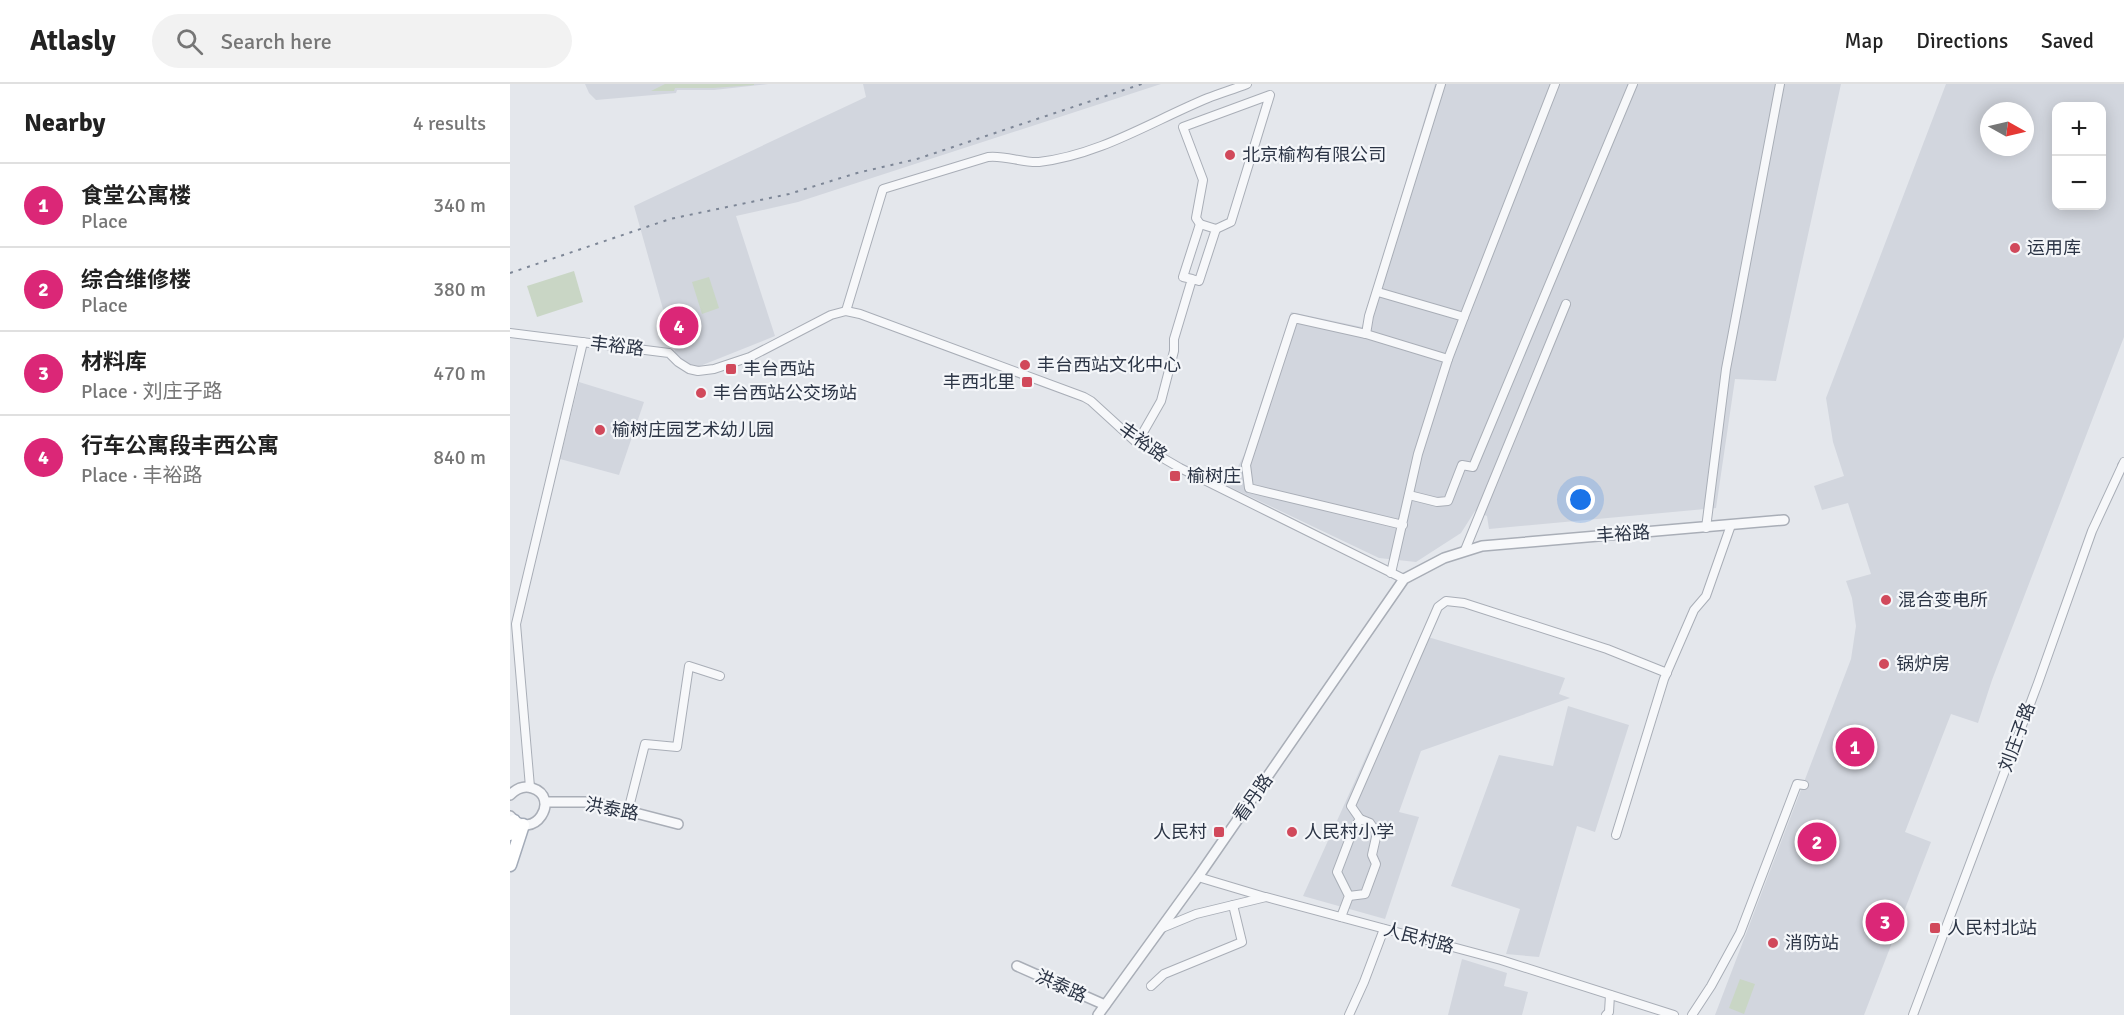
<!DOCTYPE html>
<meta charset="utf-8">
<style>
:root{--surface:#fff;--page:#f2f2f2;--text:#222;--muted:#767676;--line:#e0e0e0;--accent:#db2777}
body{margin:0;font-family:Signika,"Noto Sans SC",sans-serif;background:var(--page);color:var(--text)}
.controls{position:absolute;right:18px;top:18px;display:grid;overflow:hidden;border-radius:12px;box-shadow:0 3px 15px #0003}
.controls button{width:54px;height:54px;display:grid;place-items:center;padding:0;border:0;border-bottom:2px solid var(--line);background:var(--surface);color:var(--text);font:30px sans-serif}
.compass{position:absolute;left:1470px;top:18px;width:54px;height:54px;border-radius:50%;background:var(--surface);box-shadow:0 3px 15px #0003;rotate:98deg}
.you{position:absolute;left:1071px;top:416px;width:21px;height:21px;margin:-15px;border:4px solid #fff;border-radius:50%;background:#1a73e8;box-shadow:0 0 0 9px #1a73e833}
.badge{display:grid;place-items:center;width:39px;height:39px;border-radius:50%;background:var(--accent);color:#fff;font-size:20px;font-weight:700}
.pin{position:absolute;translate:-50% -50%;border:3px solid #fff;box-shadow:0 2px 6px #0006}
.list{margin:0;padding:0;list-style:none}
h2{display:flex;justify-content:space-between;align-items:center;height:78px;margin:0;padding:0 24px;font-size:26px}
h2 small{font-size:20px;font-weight:400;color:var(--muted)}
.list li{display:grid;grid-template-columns:39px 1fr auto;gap:18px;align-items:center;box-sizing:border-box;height:84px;padding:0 24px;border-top:2px solid var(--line)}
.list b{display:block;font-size:22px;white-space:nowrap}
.list p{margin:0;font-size:20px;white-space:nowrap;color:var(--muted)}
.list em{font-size:20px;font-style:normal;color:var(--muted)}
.icon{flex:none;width:33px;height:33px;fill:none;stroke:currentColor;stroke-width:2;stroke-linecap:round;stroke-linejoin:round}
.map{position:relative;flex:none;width:1614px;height:931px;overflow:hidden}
header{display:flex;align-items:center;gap:36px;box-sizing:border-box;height:84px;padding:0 30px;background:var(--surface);border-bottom:2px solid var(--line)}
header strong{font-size:28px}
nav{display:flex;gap:33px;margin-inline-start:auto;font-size:21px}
.search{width:420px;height:54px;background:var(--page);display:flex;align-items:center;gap:15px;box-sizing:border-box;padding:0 21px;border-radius:33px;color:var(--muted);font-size:22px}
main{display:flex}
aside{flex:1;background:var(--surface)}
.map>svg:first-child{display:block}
.built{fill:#d2d6de;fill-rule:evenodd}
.green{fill:#c9d6c5}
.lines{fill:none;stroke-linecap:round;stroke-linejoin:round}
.minor-casing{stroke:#a9aeb7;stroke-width:10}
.tertiary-casing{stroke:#a9aeb7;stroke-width:12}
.primary-casing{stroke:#a3abb8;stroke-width:15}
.minor{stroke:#f7f8fa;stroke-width:8}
.tertiary{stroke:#f7f8fa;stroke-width:9}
.primary{stroke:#fff;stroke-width:12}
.rail{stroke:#7d8696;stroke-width:2;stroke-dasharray:3 6;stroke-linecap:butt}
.poi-dot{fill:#d1495b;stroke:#f4f6f9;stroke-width:2}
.labels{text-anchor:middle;stroke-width:4.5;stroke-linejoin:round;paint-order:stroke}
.poi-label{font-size:18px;fill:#2b3445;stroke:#f4f6f9;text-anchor:start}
.street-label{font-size:18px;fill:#2b3445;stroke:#f4f6f9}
</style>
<header>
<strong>Atlasly</strong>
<div class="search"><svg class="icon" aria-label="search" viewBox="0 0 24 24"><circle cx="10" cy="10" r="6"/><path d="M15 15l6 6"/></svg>Search here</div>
<nav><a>Map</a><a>Directions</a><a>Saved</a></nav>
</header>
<main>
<aside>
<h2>Nearby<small>4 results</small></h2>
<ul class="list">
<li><span class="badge">1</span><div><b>食堂公寓楼</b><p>Place</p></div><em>340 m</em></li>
<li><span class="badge">2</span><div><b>综合维修楼</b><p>Place</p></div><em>380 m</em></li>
<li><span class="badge">3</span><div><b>材料库</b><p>Place · 刘庄子路</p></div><em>470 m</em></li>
<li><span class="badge">4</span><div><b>行车公寓段丰西公寓</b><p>Place · 丰裕路</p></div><em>840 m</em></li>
</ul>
</aside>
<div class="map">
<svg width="1614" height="931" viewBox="0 0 1614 931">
<rect width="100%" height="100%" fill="#e4e7ec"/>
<g class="built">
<polygon points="75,0 258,0 204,6 167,6 166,9 86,16 79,9"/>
<polygon points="353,0 651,0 288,118 226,132 265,252 185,284 167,275 124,122 356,13"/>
<polygon points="925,0 1331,0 1266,297 1225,295 1206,424 979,445 977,432 965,427 951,449 906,478 869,474 718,402 734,371 781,228 852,243"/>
<path d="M1436,0H1614V253L1482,596L1468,639L1441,630L1395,748L1421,758L1354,931H1205L1341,575L1346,542L1342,514L1336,497L1361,490L1338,419L1312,426L1304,402L1334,392L1323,358L1316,314ZM1546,22H1592V122H1546ZM1479,27H1515V63H1479Z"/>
<polygon points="69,298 134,318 109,391 50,375"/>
<polygon points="910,553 918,553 1055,594 1049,610 1060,614 911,667 889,728 909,733 875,835 793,812"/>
<polygon points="1058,622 1119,641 1085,748 1067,742 1029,873 996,870 1010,825 941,802 989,671 1043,682"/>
<polygon points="952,875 997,889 994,902 1018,908 1012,931 938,931"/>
</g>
<g class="green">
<polygon points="155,0 244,0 244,1 203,4 165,4 164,7 141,7"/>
<polygon points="64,187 73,218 27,233 17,202"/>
<polygon points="199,193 209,224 192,230 182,198"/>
<polygon points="1230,895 1245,900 1234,930 1219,924"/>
</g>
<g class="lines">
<defs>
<g id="minor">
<polyline points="690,140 686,134 693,96 673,43 760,11 721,138 706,145"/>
<polyline points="868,208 954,233 938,275"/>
<path d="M336,227L373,105L478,73C495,71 512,79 529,78C590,71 642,37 698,14C711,9 724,5 737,0"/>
<polyline points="954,233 1045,0"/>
<polyline points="0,249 159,269 168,278 179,285 188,287 204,285 240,273 321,231 336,227 350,230 574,313 581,317 627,359 670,384 894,495"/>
<polyline points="856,250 859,232 931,0"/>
<polyline points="627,359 651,317 664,267 664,255 682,195 689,197 706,145 690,140 673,193 682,195"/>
<polyline points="899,411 927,418 938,417 952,381 963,383 1123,0"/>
<polyline points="1196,444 1216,285 1270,0"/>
<polyline points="955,466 1056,220"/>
<polyline points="881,489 908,370 938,275 856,250 784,234 736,381 739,404 893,441"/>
<polyline points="20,703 6,540 73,258"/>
<polyline points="118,727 135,660 167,663 179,582 210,592"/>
<polyline points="1106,751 1154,595 1184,526 1196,512 1221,441"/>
<polyline points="688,793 755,813"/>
<polyline points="839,812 855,810 866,780 862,771 867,749 860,739 850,735"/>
<polyline points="831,833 839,812 827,788 843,746 850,735 841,722 928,523 936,517 954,519 1097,565 1157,589"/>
<polyline points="652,844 686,830 756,813 991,876 1164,931"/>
<polyline points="641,902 654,890 732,858 723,821"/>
<polyline points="839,931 854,898 874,845"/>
<polyline points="1096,931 1099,928 1100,911"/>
<polyline points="1182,931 1201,902 1230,849 1287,700 1294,701"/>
<polyline points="1403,931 1528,599 1582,447 1614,378"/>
</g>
<g id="tertiary">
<polyline points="1613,382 1614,381"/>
<path d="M0,711C6,705 13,701 22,704C52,713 24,760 0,732"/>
<polyline points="35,718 83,718 168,740"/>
<polyline points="507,882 595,921"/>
<polyline points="588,931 688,793 894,495 934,474 972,462 1274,436"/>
</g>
<g id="primary">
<polyline points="0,750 4,737"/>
<polyline points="0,781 13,741"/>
</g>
</defs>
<use href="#minor" class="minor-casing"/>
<use href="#tertiary" class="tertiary-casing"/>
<use href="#primary" class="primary-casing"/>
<use href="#minor" class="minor"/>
<use href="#tertiary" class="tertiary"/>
<use href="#primary" class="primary"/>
<polyline class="rail" points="0,189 160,135 279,110 347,89 407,75 632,0"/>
</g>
<g class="poi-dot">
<circle cx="720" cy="71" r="6"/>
<circle cx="1505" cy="164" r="6"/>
<circle cx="515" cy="281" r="6"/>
<rect x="215" y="279" width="12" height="12" rx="3"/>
<rect x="511" y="292" width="12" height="12" rx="3"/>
<circle cx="191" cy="309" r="6"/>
<circle cx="90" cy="346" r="6"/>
<rect x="659" y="386" width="12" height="12" rx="3"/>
<circle cx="1376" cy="516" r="6"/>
<circle cx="1374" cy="580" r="6"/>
<rect x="703" y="742" width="12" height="12" rx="3"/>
<circle cx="782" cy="748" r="6"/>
<rect x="1419" y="838" width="12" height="12" rx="3"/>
<circle cx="1263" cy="859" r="6"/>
</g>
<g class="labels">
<g class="poi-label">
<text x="732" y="77">北京榆构有限公司</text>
<text x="1517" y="170">运用库</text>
<text x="527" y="287">丰台西站文化中心</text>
<text x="233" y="291">丰台西站</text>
<text x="505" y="304" text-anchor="end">丰西北里</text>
<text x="203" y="315">丰台西站公交场站</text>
<text x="102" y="352">榆树庄园艺术幼儿园</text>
<text x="677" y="398">榆树庄</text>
<text x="1388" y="522">混合变电所</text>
<text x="1386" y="586">锅炉房</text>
<text x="697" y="754" text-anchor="end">人民村</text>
<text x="794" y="754">人民村小学</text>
<text x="1437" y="850">人民村北站</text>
<text x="1275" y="865">消防站</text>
</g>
<g class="street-label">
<text transform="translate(107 262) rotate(7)" y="6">丰裕路</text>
<text transform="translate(633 358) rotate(35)" y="6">丰裕路</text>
<text transform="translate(1113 450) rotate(-4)" y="6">丰裕路</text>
<text transform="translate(1507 653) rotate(-70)" y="6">刘庄子路</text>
<text transform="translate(743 714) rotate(-55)" y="6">看丹路</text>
<text transform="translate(102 725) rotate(11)" y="6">洪泰路</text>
<text transform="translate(909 854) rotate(15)" y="6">人民村路</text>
<text transform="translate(551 902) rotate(24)" y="6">洪泰路</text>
</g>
</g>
</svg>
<div class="controls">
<button>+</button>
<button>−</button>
</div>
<svg class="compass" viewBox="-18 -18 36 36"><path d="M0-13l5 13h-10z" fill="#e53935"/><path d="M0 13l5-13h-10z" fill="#767676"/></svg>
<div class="you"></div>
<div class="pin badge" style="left:1345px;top:663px">1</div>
<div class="pin badge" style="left:1307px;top:758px">2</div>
<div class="pin badge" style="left:1375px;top:838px">3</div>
<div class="pin badge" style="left:169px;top:242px">4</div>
</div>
</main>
